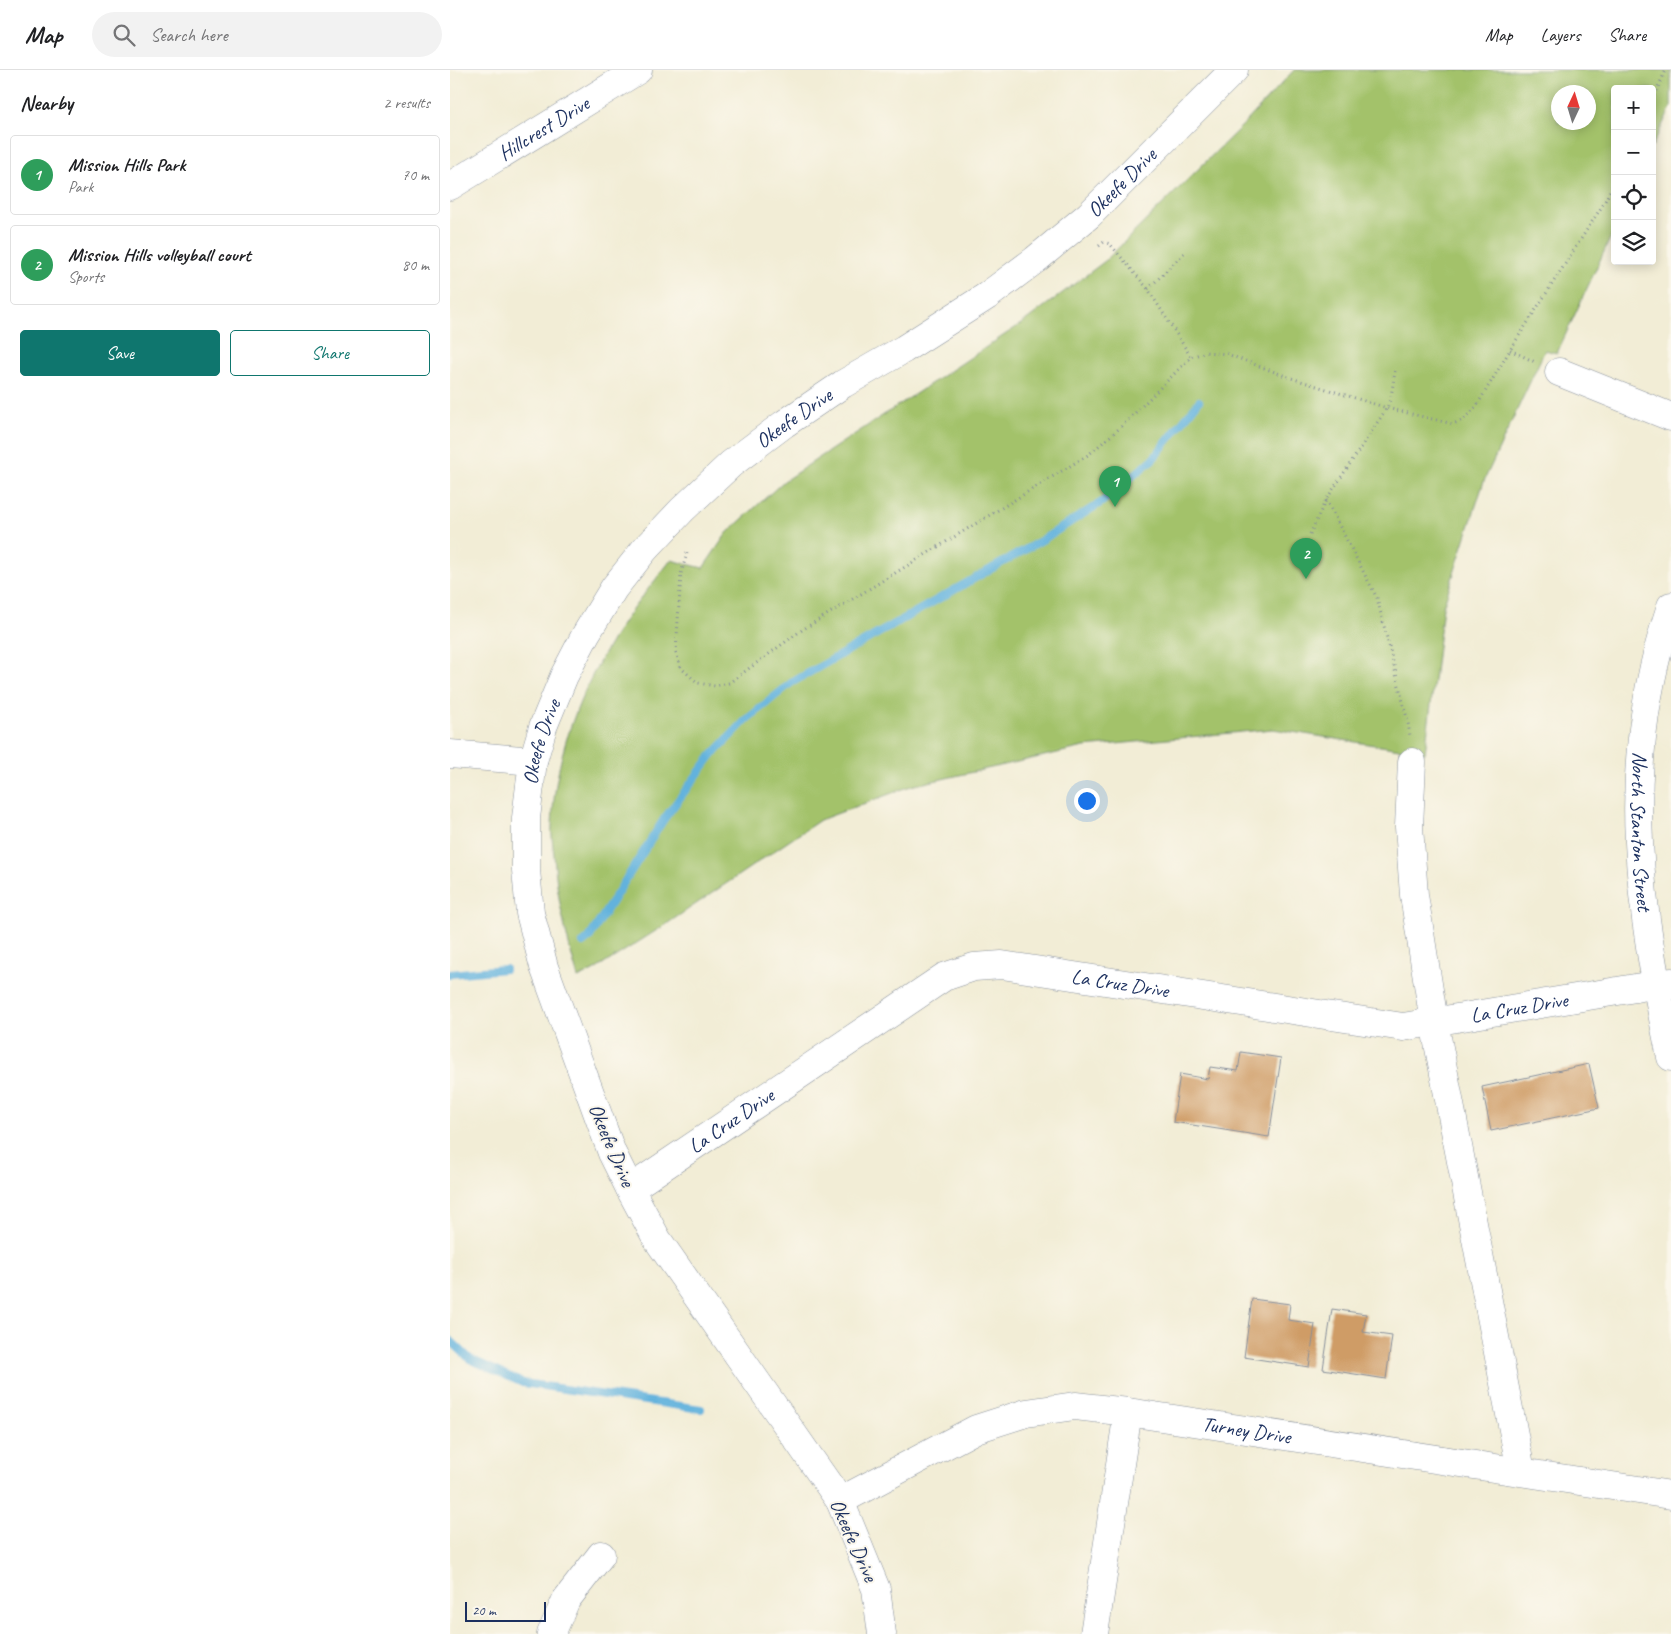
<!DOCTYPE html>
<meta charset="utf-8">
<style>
:root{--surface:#fff;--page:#f2f2f2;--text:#202124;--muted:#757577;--line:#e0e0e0;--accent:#0f766e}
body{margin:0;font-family:Caveat,sans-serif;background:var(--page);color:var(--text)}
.controls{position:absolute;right:15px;top:15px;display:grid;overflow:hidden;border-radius:5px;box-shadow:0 2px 12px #0003}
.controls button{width:45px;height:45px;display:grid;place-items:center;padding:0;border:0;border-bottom:1px solid var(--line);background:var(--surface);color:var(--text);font:25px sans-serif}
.compass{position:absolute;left:1101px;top:15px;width:45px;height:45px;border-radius:50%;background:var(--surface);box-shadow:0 2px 12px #0003;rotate:4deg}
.scale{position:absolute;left:15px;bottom:12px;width:81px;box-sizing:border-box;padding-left:5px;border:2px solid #1b2f5e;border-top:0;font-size:14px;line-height:18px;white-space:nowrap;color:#1b2f5e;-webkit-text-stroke:4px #fbf7ec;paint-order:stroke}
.you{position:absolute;left:636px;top:730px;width:18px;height:18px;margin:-12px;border:4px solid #fff;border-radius:50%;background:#1a73e8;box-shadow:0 0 0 8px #1a73e833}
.badge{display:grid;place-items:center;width:32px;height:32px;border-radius:50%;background:var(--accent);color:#fff;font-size:16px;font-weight:700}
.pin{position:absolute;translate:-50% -41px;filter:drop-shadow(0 1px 2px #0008)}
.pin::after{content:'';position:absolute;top:26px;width:18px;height:15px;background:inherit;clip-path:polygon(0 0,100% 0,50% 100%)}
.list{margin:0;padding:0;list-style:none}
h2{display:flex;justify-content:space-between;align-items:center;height:65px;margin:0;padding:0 20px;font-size:21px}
h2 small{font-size:16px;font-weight:400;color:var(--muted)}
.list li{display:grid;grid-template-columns:32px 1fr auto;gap:15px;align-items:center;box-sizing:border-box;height:80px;margin:0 10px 10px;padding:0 10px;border:1px solid var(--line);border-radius:5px}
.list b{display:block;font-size:19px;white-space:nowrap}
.list p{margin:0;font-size:16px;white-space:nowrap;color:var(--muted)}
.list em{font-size:16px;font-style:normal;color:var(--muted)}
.actions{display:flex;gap:10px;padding:15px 20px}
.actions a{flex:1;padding:11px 0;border:1px solid var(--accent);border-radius:5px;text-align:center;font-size:18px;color:var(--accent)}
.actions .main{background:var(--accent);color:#fff}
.icon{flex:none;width:28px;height:28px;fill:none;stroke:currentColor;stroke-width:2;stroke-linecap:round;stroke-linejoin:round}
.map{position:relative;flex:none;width:1221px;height:1564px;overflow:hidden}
header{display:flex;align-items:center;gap:30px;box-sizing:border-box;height:70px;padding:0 25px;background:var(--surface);border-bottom:1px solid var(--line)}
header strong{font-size:24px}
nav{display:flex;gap:28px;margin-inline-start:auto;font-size:18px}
.search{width:350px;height:45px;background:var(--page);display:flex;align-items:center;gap:12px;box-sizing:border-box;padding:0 18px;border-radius:28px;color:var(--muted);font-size:19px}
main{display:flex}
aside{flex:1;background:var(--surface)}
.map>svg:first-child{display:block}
.green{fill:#a3c26a;stroke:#5f7864;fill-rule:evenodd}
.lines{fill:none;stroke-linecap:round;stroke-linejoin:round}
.stream{stroke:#62b2dd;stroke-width:8}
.building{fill:#cf9c66}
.minor-casing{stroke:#868e9a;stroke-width:29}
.path{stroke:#868e9a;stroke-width:3;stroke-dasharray:1 4;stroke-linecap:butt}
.minor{stroke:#fff;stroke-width:28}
.labels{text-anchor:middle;stroke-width:4;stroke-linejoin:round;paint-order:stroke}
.street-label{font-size:21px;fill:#1b2f5e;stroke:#fbf7ec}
</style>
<header>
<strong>Map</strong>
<div class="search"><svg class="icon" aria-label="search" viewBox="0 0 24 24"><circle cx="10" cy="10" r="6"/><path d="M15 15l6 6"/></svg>Search here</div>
<nav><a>Map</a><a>Layers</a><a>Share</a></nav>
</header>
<main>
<aside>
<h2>Nearby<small>2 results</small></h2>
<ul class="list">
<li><span class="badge" style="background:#2e9e5b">1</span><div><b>Mission Hills Park</b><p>Park</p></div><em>70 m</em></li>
<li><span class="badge" style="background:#2e9e5b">2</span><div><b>Mission Hills volleyball court</b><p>Sports</p></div><em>80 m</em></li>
</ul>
<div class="actions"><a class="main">Save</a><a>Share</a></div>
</aside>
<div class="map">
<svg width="1221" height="1564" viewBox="0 0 1221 1564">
<rect width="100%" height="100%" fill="#fbf7ec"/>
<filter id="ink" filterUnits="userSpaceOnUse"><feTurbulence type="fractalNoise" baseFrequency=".02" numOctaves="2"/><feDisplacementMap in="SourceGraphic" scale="10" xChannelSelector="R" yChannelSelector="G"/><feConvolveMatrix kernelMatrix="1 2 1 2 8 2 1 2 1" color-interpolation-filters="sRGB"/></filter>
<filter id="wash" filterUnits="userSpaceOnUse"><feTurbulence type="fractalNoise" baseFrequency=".0096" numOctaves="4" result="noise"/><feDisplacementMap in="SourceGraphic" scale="20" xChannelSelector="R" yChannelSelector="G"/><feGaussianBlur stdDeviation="1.12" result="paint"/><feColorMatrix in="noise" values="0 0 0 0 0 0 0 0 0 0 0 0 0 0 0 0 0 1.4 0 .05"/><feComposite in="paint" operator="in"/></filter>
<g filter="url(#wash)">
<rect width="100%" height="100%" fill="#f2edd6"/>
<path class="green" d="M844,0H1221V37L1202,77V19H1165V158L1107,283L1095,280L1034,411L993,537L975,683L823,659L634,677L461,716L370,750L218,853L143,901L128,908C116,866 107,829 104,785C103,775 101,765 102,755C105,677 135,608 179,544C192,526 207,508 221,490L253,498L277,463L334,411L571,254L655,191L795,53ZM1108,22H1138V52H1108Z"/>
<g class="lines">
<g class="stream">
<polyline points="133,873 139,868 214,749 262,685 296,650 341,613 592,470 652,432 703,389 749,331"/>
<polyline points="0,904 55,899"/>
<polyline points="0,1270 20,1289 73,1313 251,1339"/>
</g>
</g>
<g id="blocks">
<g class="building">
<polygon points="791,982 831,988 819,1067 723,1052 730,1004 758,1009 760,997 788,1001"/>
<polygon points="1139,994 1149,1038 1041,1061 1032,1017"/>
<polygon points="802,1229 840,1234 838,1250 865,1254 859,1297 794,1287"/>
<polygon points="882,1239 916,1244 913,1262 942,1266 936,1309 873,1299"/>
</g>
</g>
</g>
<g filter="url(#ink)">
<use href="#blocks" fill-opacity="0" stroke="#868e9a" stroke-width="1"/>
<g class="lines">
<defs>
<g id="minor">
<path id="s1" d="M0,116L188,0"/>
<polyline points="1109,302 1221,347"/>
<path id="s2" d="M1221,536C1196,611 1185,693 1189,772C1192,844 1206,916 1221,987"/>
<polyline points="0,684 83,691"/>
<polyline points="962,692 959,757 964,825 984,952 1071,1401"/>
<path id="s3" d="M180,1119L494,907L524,897L552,895L953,957L1221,912"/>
<path id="s4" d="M390,1431L526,1359L576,1343L625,1336L678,1342L1221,1425"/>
<polyline points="101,1564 116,1530 151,1485"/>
<path id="s5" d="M432,1564L426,1519L390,1431L207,1169L180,1119L162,1083L94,897L80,843L76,800V748L83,691L93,657L114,606L136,564L164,518L195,479L232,440L281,394L334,354L393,314L454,279L537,226L585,190L639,145L784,0"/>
<polyline points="644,1564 678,1342"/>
</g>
</defs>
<use href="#minor" class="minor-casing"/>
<g class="path">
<polyline points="1202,30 1216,0"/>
<polyline points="649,176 654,172 660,174 698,219 741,287"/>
<polyline points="698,219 735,182"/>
<polyline points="1060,280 1085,292"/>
<polyline points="876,430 927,528 958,652 960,666"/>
<polyline points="860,464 876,430 937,338 941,327 945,301"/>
<polyline points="237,483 231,504 226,582 231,598 248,613 265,616 279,613 352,560 638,385 671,357 741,287 756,282 777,284 838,307 937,338 1003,354 1013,350 1026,337 1060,280 1154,133 1165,111"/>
</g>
<use href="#minor" class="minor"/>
</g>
</g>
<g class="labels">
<g class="street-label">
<text dy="7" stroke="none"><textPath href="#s1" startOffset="110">Hillcrest Drive</textPath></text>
<text dy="7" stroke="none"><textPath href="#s5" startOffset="1809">Okeefe Drive</textPath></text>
<text dy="7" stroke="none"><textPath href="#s5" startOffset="1404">Okeefe Drive</textPath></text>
<text dy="7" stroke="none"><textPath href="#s5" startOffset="984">Okeefe Drive</textPath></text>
<text dy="7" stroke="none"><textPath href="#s2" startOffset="229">North Stanton Street</textPath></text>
<text dy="7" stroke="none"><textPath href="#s3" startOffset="558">La Cruz Drive</textPath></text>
<text dy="7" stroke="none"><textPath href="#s3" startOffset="962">La Cruz Drive</textPath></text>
<text dy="7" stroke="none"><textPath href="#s3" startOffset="122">La Cruz Drive</textPath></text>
<text transform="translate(162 1075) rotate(67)" y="7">Okeefe Drive</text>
<text dy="7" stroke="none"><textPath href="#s4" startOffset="429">Turney Drive</textPath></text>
<text transform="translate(404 1470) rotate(66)" y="7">Okeefe Drive</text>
</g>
</g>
</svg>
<div class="controls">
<button>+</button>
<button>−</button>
<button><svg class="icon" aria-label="locate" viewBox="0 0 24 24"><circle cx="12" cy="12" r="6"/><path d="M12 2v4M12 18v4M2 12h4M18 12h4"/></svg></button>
<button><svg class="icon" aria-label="layers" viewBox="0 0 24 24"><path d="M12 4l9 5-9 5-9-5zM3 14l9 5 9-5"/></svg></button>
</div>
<svg class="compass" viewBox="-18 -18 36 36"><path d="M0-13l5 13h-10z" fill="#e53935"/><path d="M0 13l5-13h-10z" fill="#757577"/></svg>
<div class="scale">20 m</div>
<div class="you"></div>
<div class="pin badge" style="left:665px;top:437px;background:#2e9e5b">1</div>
<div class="pin badge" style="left:856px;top:509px;background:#2e9e5b">2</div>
</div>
</main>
